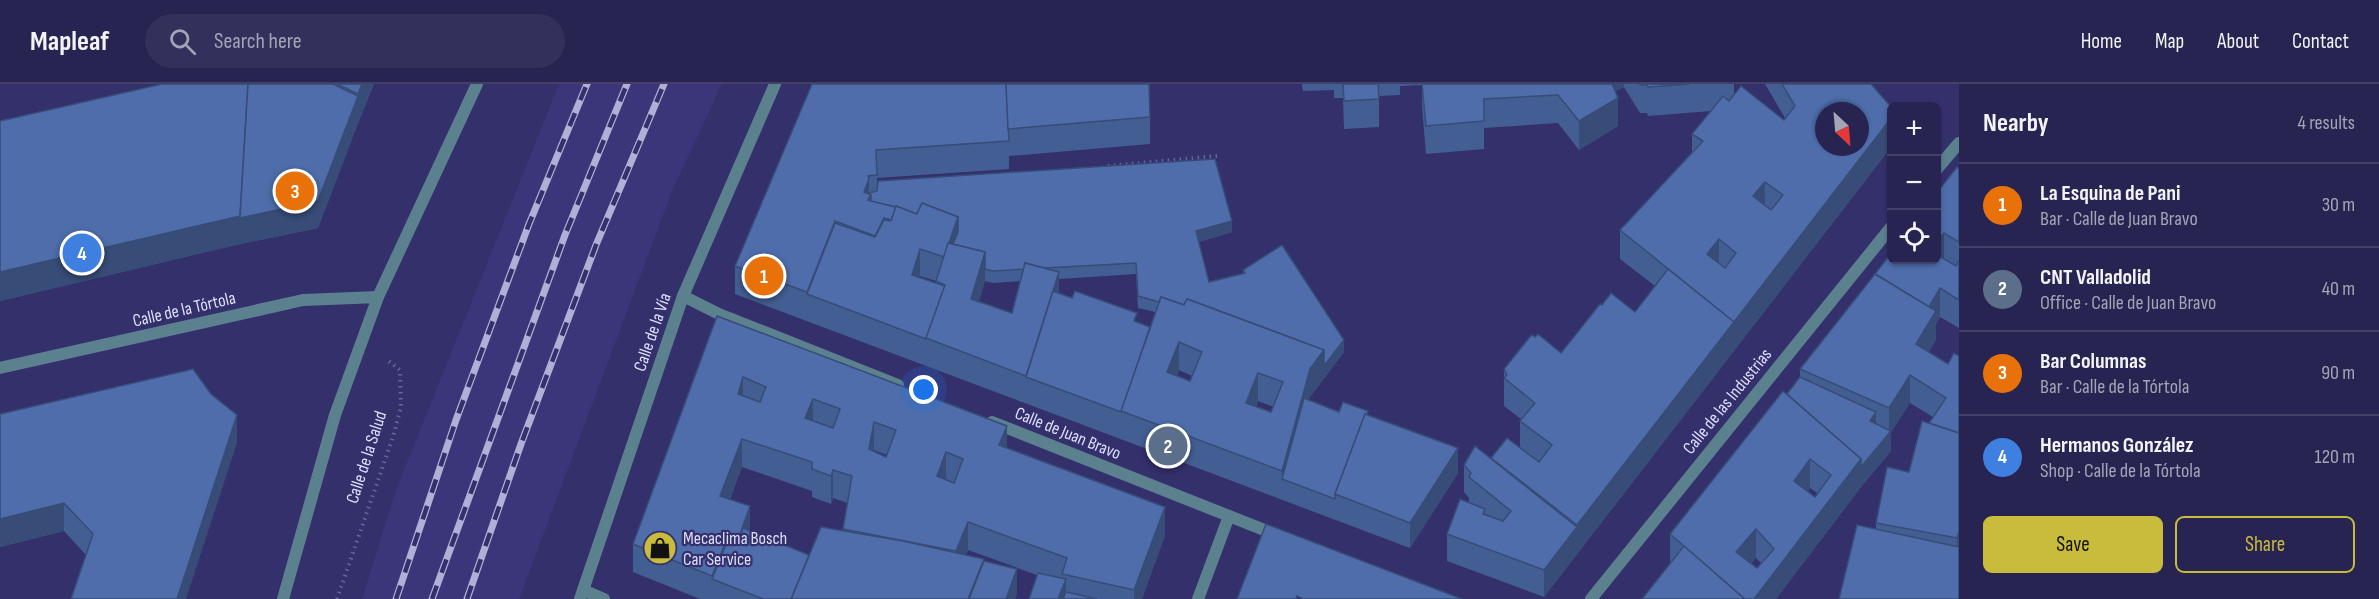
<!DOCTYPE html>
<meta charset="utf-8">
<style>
:root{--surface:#272451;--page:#33305b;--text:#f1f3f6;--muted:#a4a4b7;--line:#434168;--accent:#c9bb3b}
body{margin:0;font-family:"Sofia Sans Condensed",sans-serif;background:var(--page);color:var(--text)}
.controls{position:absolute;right:18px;top:18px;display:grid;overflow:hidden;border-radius:9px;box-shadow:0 2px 4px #0004}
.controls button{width:54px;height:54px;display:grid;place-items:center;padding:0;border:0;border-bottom:2px solid var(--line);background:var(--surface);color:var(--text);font:30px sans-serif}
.compass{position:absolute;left:1815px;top:18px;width:54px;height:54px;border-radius:50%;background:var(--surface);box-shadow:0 2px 4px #0004;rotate:154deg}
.you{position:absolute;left:924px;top:306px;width:21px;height:21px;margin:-15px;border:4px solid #fff;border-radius:50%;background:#1a73e8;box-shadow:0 0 0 9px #1a73e833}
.badge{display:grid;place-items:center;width:39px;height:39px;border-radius:50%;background:var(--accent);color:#fff;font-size:20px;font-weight:700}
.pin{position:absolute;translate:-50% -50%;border:3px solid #fff;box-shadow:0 2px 6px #0006}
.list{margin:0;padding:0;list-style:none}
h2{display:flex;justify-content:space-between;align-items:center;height:78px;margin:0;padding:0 24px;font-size:26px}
h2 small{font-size:20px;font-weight:400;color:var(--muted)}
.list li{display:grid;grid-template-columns:39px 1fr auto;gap:18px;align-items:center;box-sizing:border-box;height:84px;padding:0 24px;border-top:2px solid var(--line)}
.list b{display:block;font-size:22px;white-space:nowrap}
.list p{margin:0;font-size:20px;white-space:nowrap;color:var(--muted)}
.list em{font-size:20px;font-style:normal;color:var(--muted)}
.actions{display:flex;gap:12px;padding:18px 24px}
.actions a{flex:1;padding:14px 0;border:2px solid var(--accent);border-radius:9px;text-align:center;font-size:21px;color:var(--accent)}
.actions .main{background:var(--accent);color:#111}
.icon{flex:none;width:33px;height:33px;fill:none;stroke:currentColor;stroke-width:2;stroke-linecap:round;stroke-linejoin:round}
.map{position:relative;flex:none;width:1959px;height:515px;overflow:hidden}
header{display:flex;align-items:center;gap:36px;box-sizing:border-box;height:84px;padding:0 30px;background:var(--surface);border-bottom:2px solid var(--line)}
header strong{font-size:28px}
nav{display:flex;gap:33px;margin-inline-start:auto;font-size:21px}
.search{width:420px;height:54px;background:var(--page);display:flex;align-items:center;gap:15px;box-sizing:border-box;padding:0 21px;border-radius:33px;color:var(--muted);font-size:22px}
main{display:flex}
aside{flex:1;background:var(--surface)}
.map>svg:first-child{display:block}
.built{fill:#3b367a}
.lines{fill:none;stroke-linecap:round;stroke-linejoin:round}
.path{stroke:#686698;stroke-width:4;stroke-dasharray:1.5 4.5;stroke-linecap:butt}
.street{stroke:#5c818e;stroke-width:12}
.rail-casing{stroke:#b0b0d6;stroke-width:7}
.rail{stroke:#34306c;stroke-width:4.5;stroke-dasharray:14;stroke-linecap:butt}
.wall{fill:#435e92;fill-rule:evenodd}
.shaded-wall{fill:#374c77}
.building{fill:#4e6daa;stroke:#374c77;stroke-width:1.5;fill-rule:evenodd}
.labels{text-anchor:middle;stroke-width:4.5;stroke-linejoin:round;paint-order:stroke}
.street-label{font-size:18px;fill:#dddffd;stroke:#34306c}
.poi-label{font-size:18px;fill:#dddffd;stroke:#34306c;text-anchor:start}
</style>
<header>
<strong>Mapleaf</strong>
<div class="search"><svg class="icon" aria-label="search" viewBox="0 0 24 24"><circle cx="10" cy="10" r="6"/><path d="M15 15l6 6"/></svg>Search here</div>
<nav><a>Home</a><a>Map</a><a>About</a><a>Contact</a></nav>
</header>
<main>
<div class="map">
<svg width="1959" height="515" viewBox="0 0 1959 515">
<rect width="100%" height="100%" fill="#34306c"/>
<polygon class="built" points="559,0 722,0 672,107 519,515 362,515 396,406"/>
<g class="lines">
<g class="path">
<polyline points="1108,82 1217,72"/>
<polyline points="337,515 393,353 401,323 400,286 386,275"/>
</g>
<g class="street">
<polyline points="1936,86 1959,59"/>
<polyline points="683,212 719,230 898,301"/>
<polyline points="0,284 303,216 378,213"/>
<polyline points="992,338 1277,451"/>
<polyline points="583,506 604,515"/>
<polyline points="283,515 335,331 378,213 477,0"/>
<polyline points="580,515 683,212 775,0"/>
<polyline points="1198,515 1229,432"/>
<polyline points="1591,515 1892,142"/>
</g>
<defs>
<g id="rail">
<polyline points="396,515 456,336 529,140 587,0"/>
<polyline points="432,515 565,151 627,0"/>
<polyline points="467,515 521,360 596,161 664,0"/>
</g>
</defs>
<use href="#rail" class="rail-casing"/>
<use href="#rail" class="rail"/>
</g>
<g class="wall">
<polygon points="162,0 374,0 358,39 318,144 240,160 0,217 0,37"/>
<path d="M812,0L1150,33V60L1009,72V85L877,94V107L1232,148L1199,158L1209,198L1243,190V186L1344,268L1310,313L1309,316L1339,328L1368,331L1458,389L1410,464L735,210V182ZM1136,190L1138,224L1155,228L1150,243L1059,209V195ZM920,192L936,197V199L920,194ZM985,197L993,199L1020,197L1012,229L979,217ZM1179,286L1192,292L1190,297L1177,292ZM1258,317L1274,323L1271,328L1256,323Z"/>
<polygon points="1302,0 1734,0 1734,11 1784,36 1785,34 1765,0 1871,0 1892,24 1892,62 1544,513 1447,477 1447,450 1469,419 1469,414 1464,408 1464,381 1491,375 1491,374 1520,363 1520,337 1521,335 1504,322 1504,285 1561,269 1602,221 1635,228 1655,202 1620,175 1620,146 1692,69 1692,50 1711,27 1648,32 1647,29 1640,29 1624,3 1615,7 1618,42 1579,66 1558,39 1484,44 1484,65 1426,70 1422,23 1422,1 1400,2 1400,11 1379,12 1379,43 1344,45 1343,14 1334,14 1334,6 1303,7"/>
<path d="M1959,85V244L1940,233L1936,240V256L1928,268L1948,280L1954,269L1959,515L1876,445V439L1909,388L1929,339L1933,333L1910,319L1891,348V367L1861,403L1776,515L1670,479V450L1787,310L1800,293V285ZM1810,404L1817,409L1815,413L1808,407ZM1756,474L1761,479L1757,484L1751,479Z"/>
<path d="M717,232L1007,364L1165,451L1142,515H1029L1037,491L968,466L966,471L984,477L1017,509L1015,515H700L633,488V460ZM874,366L887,371L886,373L874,367ZM742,383L812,407V413L831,420L833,414L847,419L843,447L809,471L750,447L730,415Z"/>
<polygon points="0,330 237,359 86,471 64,447 0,463"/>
</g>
<g class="shaded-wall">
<polygon points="362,0 374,0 358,39 358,10"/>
<polygon points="1605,0 1624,0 1624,3 1605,11"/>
<polygon points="358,12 358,39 318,144 240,160 0,217 0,188"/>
<polygon points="1618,14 1618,42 1579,66 1579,37"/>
<polygon points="1892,33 1892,62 1544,513 1544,486 1577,443 1577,441"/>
<polygon points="869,95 869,115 871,111 871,134 864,108"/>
<polygon points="1765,98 1765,126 1753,112"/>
<polygon points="958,133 958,160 944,173"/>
<polygon points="1232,137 1232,148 1196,159 1196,147"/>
<polygon points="1944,149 1944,177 1936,176 1936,159"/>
<polygon points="1719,155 1719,184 1707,170"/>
<polygon points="920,165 920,192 912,218 912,191"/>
<polygon points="985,168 985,197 971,243 971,215"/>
<polygon points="1059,188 1059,217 1026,293 1026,320 1026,292"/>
<polygon points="1940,204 1940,233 1936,240 1936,256 1916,289 1916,260 1929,223"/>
<polygon points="1344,256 1344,268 1310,313 1287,397 1282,395 1282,387 1310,285 1324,266"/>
<polygon points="1179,258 1179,286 1167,316 1167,288"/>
<polygon points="1258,289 1258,317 1246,347 1246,319"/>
<polygon points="1910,291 1910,319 1891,348 1891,367 1861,403 1776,515 1754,515 1861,375 1889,350 1889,324"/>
<polygon points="743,293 743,321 738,310"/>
<polygon points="813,315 813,343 805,334"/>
<polygon points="1876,328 1876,348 1870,337"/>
<polygon points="237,331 237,359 186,515 177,515"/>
<polygon points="874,338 874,366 869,393 869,365"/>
<polygon points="1007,342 1007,370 999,361"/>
<polygon points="742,355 742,383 720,440 720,412"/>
<polygon points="1458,364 1458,389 1410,464 1410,439"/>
<polygon points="946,368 946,396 937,392"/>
<polygon points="1810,375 1810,404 1794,426 1794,397"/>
<polygon points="833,386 833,414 831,420 831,392"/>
<polygon points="64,419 64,447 0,463 0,435"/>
<polygon points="750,422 750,451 739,481 739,453"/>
<polygon points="1165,423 1165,451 1142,515 1134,515 1134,506"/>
<polygon points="968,438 968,466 956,496 956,467"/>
<polygon points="1756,445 1756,474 1736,497 1736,468"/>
<polygon points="1959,447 1959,473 1957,481 1957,454"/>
<polygon points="729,450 729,478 712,495 712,515 712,492"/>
<polygon points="1017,485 1017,509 1015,515 1006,515"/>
<polygon points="1066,495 1066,515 1058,515"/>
</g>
<g class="building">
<polygon points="162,0 248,0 240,132 0,188 0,37"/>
<polygon points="248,0 333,0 358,12 318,117 240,134"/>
<polygon points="337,0 362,0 358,10"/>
<polygon points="812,0 1006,0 1009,57 876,66 877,91 868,92 869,95 864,108 871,111 868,116 896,123 891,136 884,134 875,152 835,137 807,208 735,182"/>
<polygon points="1006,0 1149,0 1150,33 1008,45"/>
<polygon points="1343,0 1378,0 1379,15 1344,17"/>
<polygon points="1422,0 1612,0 1618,14 1579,37 1558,11 1484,15 1484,37 1426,42"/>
<polygon points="1640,0 1690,0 1648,3 1647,1 1640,1"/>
<path d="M1782,0H1871L1892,24V33L1734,238L1620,146L1703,57L1692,50L1723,12L1729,17L1741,2L1784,36L1795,22ZM1824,27H1860V63H1824ZM1765,98L1783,111L1771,126L1753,112ZM1719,155L1736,169L1725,184L1707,170Z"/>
<polygon points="1215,75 1232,137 1196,147 1209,198 1245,189 1243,186 1282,161 1344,256 1324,282 1324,266 1187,215 1184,221 1161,213 1159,218 1138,212 1136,179 1044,184 1025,179 1024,185 993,187 985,185 985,168 953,160 958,148 958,133 922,119 917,130 896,122 896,123 871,117 871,111 869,110 869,109 877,107 878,97"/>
<polygon points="1957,83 1959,85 1959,158 1944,149 1936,159 1936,110"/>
<polygon points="922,119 958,133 944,173 920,165 912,191 945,202 926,255 807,210 835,139 875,153 884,136 891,137 896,122 917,130"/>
<polygon points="948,159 985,168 971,215 1012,229 1025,179 1059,188 1026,292 926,254 945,201 936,197"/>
<polygon points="1892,168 1892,176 1936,176 1936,170 1956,182 1959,176 1959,216 1940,204 1929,223 1875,190"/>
<polygon points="1668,185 1734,238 1577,441 1491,374 1507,354 1539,378 1552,361 1520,337 1535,319 1504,294 1507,291 1504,285 1529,254 1532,251 1535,253 1538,250 1561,269 1600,220 1602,221 1611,209 1635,228"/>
<polygon points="1875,190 1936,227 1916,260 1948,280 1954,269 1959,272 1959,349 1929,339 1946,314 1910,291 1889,324 1800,285"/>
<polygon points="1053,207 1072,214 1075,207 1137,229 1134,237 1150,243 1121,328 1026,293"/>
<path d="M1161,213L1184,221L1187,215L1324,266L1310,285L1282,387L1121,327ZM1179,258L1202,268L1190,297L1167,288ZM1258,289L1283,298L1271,328L1246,319Z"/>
<path d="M717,232L1007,342L999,361L1165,423L1134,506L1062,490L1067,474L968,438L956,467L843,445L852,392L833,386L831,392L812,385V378L742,355L720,412L750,422L739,453L729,450L712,492L633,460ZM743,293L766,303L760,318L738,310ZM813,315L840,325L833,344L805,334ZM874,338L896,346L886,373L869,365ZM946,368L963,375L954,399L937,392Z"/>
<polygon points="193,285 211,310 237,331 177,515 71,515 93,450 64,419 0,435 0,330"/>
<polygon points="1800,293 1876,328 1870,337 1891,347 1861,383 1861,375 1787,310"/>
<path d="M1783,307L1861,375L1754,515H1745L1670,450ZM1810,375L1831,391L1815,413L1794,397ZM1756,445L1774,465L1757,484L1736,468Z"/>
<polygon points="1304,314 1339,328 1343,318 1368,327 1367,330 1365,330 1335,410 1335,415 1282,395"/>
<polygon points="1365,330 1458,364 1410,439 1335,410"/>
<polygon points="1922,337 1959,349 1959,447 1957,454 1876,439 1887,383 1909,388"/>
<polygon points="1475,362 1577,443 1544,486 1447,450 1460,415 1485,425 1483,430 1503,437 1511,427 1469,393 1471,389 1464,381"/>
<polygon points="1266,440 1462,515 1303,515 1297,512 1296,515 1237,515"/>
<polygon points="1857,441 1959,463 1959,515 1839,515"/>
<polygon points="821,443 903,457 984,475 968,515 791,515"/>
<polygon points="743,444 809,471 791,515 763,515 712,495 729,453 739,457"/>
<polygon points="1684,462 1740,511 1745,515 1642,515"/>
<polygon points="984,477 1017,485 1006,515 969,515"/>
<polygon points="1038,489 1066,495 1058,515 1029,515"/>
<polygon points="1066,508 1097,515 1063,515"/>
</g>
<defs>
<symbol id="shop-disc" viewBox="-11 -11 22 22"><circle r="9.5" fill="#c9bb3b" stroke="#34306c"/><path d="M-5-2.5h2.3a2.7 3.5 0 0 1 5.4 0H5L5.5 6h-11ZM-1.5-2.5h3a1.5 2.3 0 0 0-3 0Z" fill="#111"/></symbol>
</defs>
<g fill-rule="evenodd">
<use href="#shop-disc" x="641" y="445" width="38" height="38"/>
</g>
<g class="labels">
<g class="street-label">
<text transform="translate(184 225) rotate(-13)" y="6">Calle de la Tórtola</text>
<text transform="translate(652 248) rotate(-71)" y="6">Calle de la Vía</text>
<text transform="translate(1727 317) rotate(-51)" y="6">Calle de las Industrias</text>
<text transform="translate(1068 349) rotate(22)" y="6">Calle de Juan Bravo</text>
<text transform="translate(366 373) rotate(-72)" y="6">Calle de la Salud</text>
</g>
<g class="poi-label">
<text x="683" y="460">Mecaclima Bosch<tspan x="683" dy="21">Car Service</tspan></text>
</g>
</g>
</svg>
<div class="controls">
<button>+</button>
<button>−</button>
<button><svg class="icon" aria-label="locate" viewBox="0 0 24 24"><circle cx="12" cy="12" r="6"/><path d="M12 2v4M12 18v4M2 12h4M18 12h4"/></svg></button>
</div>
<svg class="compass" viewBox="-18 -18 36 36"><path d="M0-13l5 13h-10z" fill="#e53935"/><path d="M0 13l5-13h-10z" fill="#a4a4b7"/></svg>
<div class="you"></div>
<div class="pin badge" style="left:764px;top:192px;background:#e8710a">1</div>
<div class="pin badge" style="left:1168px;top:362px;background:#5c6f8a">2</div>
<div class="pin badge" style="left:295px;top:107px;background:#e8710a">3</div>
<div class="pin badge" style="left:82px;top:169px;background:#3f7fe0">4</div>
</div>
<aside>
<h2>Nearby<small>4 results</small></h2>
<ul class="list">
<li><span class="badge" style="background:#e8710a">1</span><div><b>La Esquina de Pani</b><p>Bar · Calle de Juan Bravo</p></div><em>30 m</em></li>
<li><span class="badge" style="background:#5c6f8a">2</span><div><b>CNT Valladolid</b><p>Office · Calle de Juan Bravo</p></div><em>40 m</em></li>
<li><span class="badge" style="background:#e8710a">3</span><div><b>Bar Columnas</b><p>Bar · Calle de la Tórtola</p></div><em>90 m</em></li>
<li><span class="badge" style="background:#3f7fe0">4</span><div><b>Hermanos González</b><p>Shop · Calle de la Tórtola</p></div><em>120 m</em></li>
</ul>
<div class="actions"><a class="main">Save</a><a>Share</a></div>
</aside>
</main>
